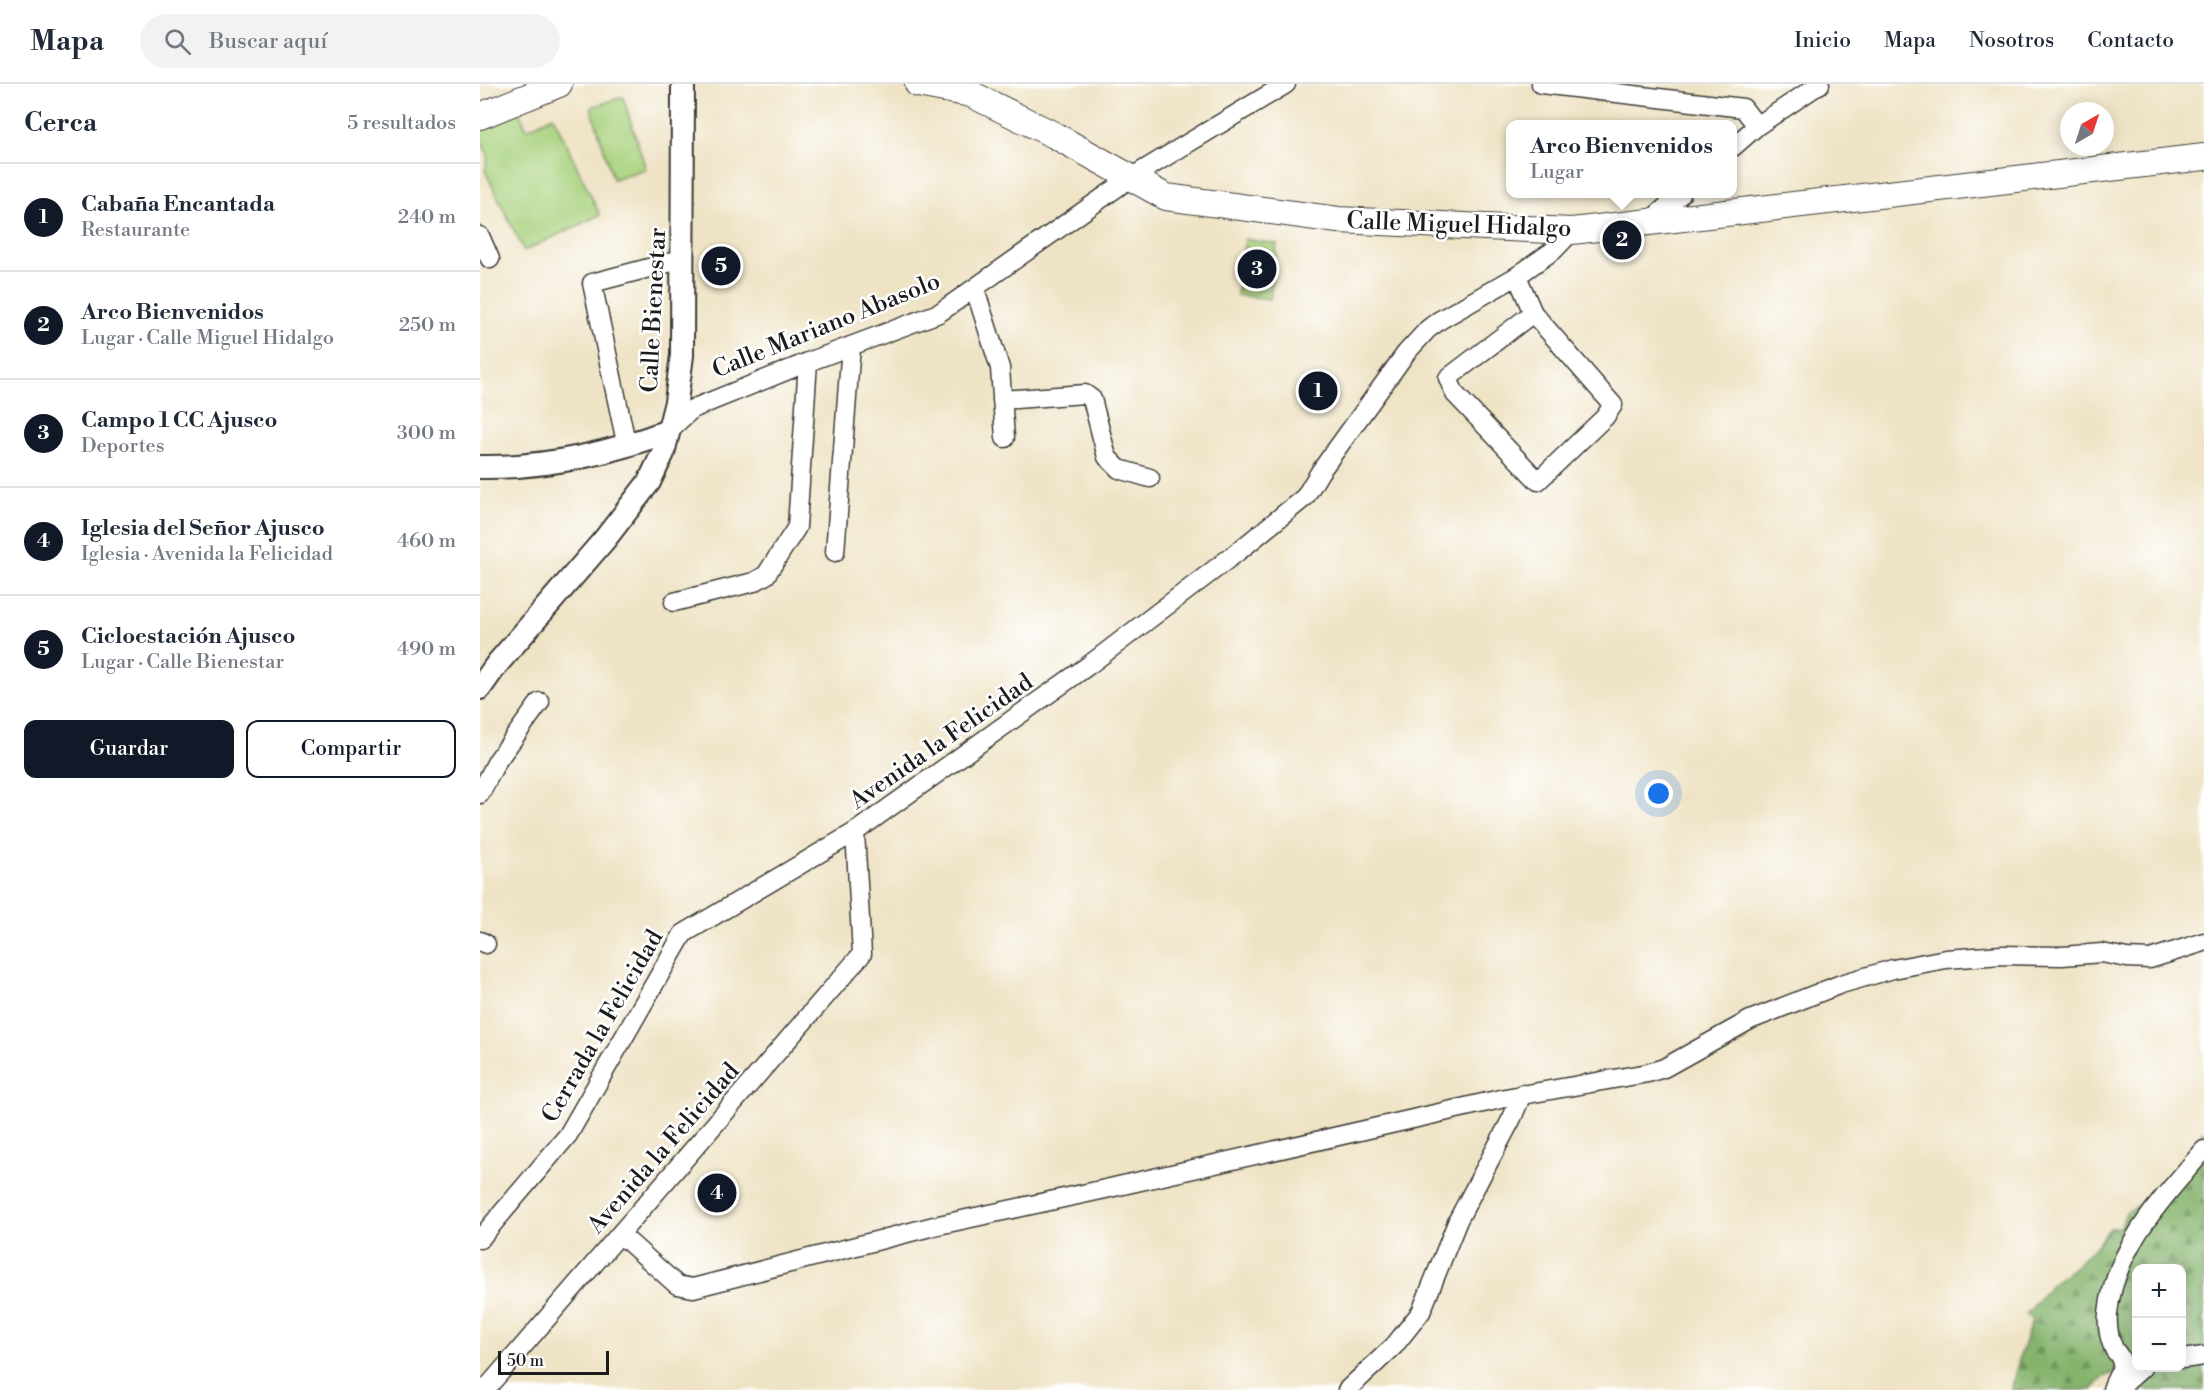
<!DOCTYPE html>
<html lang="es">
<meta charset="utf-8">
<style>
:root{--surface:#fff;--page:#f2f2f3;--text:#1f2937;--muted:#747a83;--line:#e0e1e3;--accent:#111827}
body{margin:0;font-family:"Libre Bodoni",serif;background:var(--page);color:var(--text)}
.controls{position:absolute;right:18px;bottom:18px;display:grid;overflow:hidden;border-radius:12px;box-shadow:0 3px 15px #0003}
.controls button{width:54px;height:54px;display:grid;place-items:center;padding:0;border:0;border-bottom:2px solid var(--line);background:var(--surface);color:var(--text);font:30px sans-serif}
.compass{position:absolute;left:1580px;top:18px;width:54px;height:54px;border-radius:50%;background:var(--surface);box-shadow:0 3px 15px #0003;rotate:39deg}
.scale{position:absolute;left:18px;bottom:15px;width:111px;box-sizing:border-box;padding-left:6px;border:3px solid #1c1c1c;border-top:0;font-size:16px;line-height:21px;white-space:nowrap;color:#1c1c1c;-webkit-text-stroke:4px #fff;paint-order:stroke}
.you{position:absolute;left:1179px;top:710px;width:21px;height:21px;margin:-15px;border:4px solid #fff;border-radius:50%;background:#1a73e8;box-shadow:0 0 0 9px #1a73e833}
.badge{display:grid;place-items:center;width:39px;height:39px;border-radius:50%;background:var(--accent);color:#fff;font-size:20px;font-weight:700}
.pin{position:absolute;translate:-50% -50%;border:3px solid #fff;box-shadow:0 2px 6px #0006}
.popup{position:absolute;left:1026px;top:36px;width:231px;height:78px;box-sizing:border-box;display:grid;place-content:center;border-radius:12px;background:var(--surface);filter:drop-shadow(0 2px 4px #0005);font-size:20px;white-space:nowrap;color:var(--muted)}
.popup b{font-size:22px;color:var(--text)}
.popup::after{content:'';position:absolute;left:50%;top:100%;margin-left:-12px;border:12px solid transparent;border-top-color:var(--surface)}
.list{margin:0;padding:0;list-style:none}
h2{display:flex;justify-content:space-between;align-items:center;height:78px;margin:0;padding:0 24px;font-size:26px}
h2 small{font-size:20px;font-weight:400;color:var(--muted)}
.list li{display:grid;grid-template-columns:39px 1fr auto;gap:18px;align-items:center;box-sizing:border-box;height:108px;padding:0 24px;border-top:2px solid var(--line)}
.list b{display:block;font-size:22px;white-space:nowrap}
.list p{margin:0;font-size:20px;white-space:nowrap;color:var(--muted)}
.list em{font-size:20px;font-style:normal;color:var(--muted)}
.actions{display:flex;gap:12px;padding:18px 24px}
.actions a{flex:1;padding:14px 0;border:2px solid var(--accent);border-radius:12px;text-align:center;font-size:21px;color:var(--accent)}
.actions .main{background:var(--accent);color:#fff}
.icon{flex:none;width:33px;height:33px;fill:none;stroke:currentColor;stroke-width:2;stroke-linecap:round;stroke-linejoin:round}
.map{position:relative;flex:none;width:1724px;height:1306px;overflow:hidden}
header{display:flex;align-items:center;gap:36px;box-sizing:border-box;height:84px;padding:0 30px;background:var(--surface);border-bottom:2px solid var(--line)}
header strong{font-size:28px}
nav{display:flex;gap:33px;margin-inline-start:auto;font-size:21px}
.search{width:420px;height:54px;background:var(--page);display:flex;align-items:center;gap:15px;box-sizing:border-box;padding:0 21px;border-radius:33px;color:var(--muted);font-size:22px}
main{display:flex}
aside{flex:1;background:var(--surface)}
.map>svg:first-child{display:block}
.grass{fill:#a9d27e;stroke:#62774d;stroke-width:1.5}
.forest{fill:url(#forest-firs);stroke:#516844;stroke-width:1.5;fill-rule:evenodd}
.lines{fill:none;stroke-linecap:round;stroke-linejoin:round}
.minor-casing{stroke:#3c3a35;stroke-width:21}
.tertiary-casing{stroke:#3c3a35;stroke-width:26}
.secondary-casing{stroke:#3c3a35;stroke-width:28}
.minor{stroke:#fff;stroke-width:18}
.tertiary{stroke:#fff;stroke-width:22}
.secondary{stroke:#fff;stroke-width:26}
.labels{text-anchor:middle;stroke-width:5;stroke-linejoin:round;paint-order:stroke}
.street-label{font-size:24px;fill:#1c1c1c;stroke:#fff}
</style>
<header>
<strong>Mapa</strong>
<div class="search"><svg class="icon" aria-label="search" viewBox="0 0 24 24"><circle cx="10" cy="10" r="6"/><path d="M15 15l6 6"/></svg>Buscar aquí</div>
<nav><a>Inicio</a><a>Mapa</a><a>Nosotros</a><a>Contacto</a></nav>
</header>
<main>
<aside>
<h2>Cerca<small>5 resultados</small></h2>
<ul class="list">
<li><span class="badge">1</span><div><b>Cabaña Encantada</b><p>Restaurante</p></div><em>240 m</em></li>
<li><span class="badge">2</span><div><b>Arco Bienvenidos</b><p>Lugar · Calle Miguel Hidalgo</p></div><em>250 m</em></li>
<li><span class="badge">3</span><div><b>Campo 1 CC Ajusco</b><p>Deportes</p></div><em>300 m</em></li>
<li><span class="badge">4</span><div><b>Iglesia del Señor Ajusco</b><p>Iglesia · Avenida la Felicidad</p></div><em>460 m</em></li>
<li><span class="badge">5</span><div><b>Cicloestación Ajusco</b><p>Lugar · Calle Bienestar</p></div><em>490 m</em></li>
</ul>
<div class="actions"><a class="main">Guardar</a><a>Compartir</a></div>
</aside>
<div class="map">
<svg width="1724" height="1306" viewBox="0 0 1724 1306">
<defs>
<pattern id="forest-firs" width="22" height="20" patternUnits="userSpaceOnUse" patternTransform="scale(1.5)"><rect width="22" height="20" fill="#86b46d"/><path d="M5 1l3.5 6h-7zM16 11l3.5 6h-7z" fill="#6d9259"/></pattern>
</defs>
<rect width="100%" height="100%" fill="#fff"/>
<filter id="ink" filterUnits="userSpaceOnUse"><feTurbulence type="fractalNoise" baseFrequency=".0167" numOctaves="2"/><feDisplacementMap in="SourceGraphic" scale="12" xChannelSelector="R" yChannelSelector="G"/><feConvolveMatrix kernelMatrix="1 2 1 2 8 2 1 2 1" color-interpolation-filters="sRGB"/></filter>
<filter id="wash" filterUnits="userSpaceOnUse"><feTurbulence type="fractalNoise" baseFrequency=".008" numOctaves="4" result="noise"/><feDisplacementMap in="SourceGraphic" scale="24" xChannelSelector="R" yChannelSelector="G"/><feGaussianBlur stdDeviation="1.35" result="paint"/><feColorMatrix in="noise" values="0 0 0 0 0 0 0 0 0 0 0 0 0 0 0 0 0 1.4 0 .05"/><feComposite in="paint" operator="in"/></filter>
<g filter="url(#wash)">
<rect width="100%" height="100%" fill="#efe3c5"/>
<g class="grass">
<polygon points="143,13 166,85 133,95 111,23"/>
<polygon points="38,26 47,45 73,32 120,131 44,167 5,87 8,71 0,55 0,44"/>
<polygon points="765,155 797,160 790,215 757,211"/>
</g>
<path class="forest" d="M1724,1047V1306H1660L1658,1300L1661,1290L1652,1281L1624,1293L1612,1306H1532C1534,1284 1545,1259 1552,1236L1546,1231L1571,1200L1593,1184L1616,1162L1630,1144L1641,1143L1646,1128L1653,1125L1662,1117L1681,1115L1723,1058L1721,1049ZM1656,1184H1702V1284H1656Z"/>
</g>
<g filter="url(#ink)">
<g class="lines">
<defs>
<g id="minor">
<polyline points="1061,0 1263,24 1277,42"/>
<polyline points="1253,63 1277,42 1340,0"/>
<polyline points="1170,137 1201,110"/>
<polyline points="0,152 10,175"/>
<polyline points="1037,192 1053,229 1133,321 1125,333 1058,397 975,310 968,294 1053,229"/>
<polyline points="495,205 520,284 525,354"/>
<polyline points="522,316 605,310 612,315 627,373 639,385 670,394"/>
<polyline points="188,347 212,325 328,278 459,229 652,93 806,0"/>
<polyline points="147,363 112,199 203,175"/>
<polyline points="355,468 371,262"/>
<polyline points="194,518 274,498 286,491 317,443 328,278"/>
<polyline points="0,710 17,677 60,618"/>
<polyline points="0,857 6,860"/>
<polyline points="141,1151 197,1201 213,1204 454,1142 621,1106 1025,1014 1168,989 1184,984 1270,936 1361,900 1413,885 1466,875 1522,871 1582,872 1622,869 1647,874 1670,875 1724,858"/>
<polyline points="0,1155 88,1051 203,850 375,748 609,581 760,466 825,413 840,388 926,269 948,245 960,236 1037,192 1074,166 1092,147"/>
<polyline points="1702,1275 1724,1272"/>
<polyline points="5,1306 382,870 375,748"/>
<polyline points="867,1306 914,1262 941,1228 978,1136 1032,1034 1042,1010"/>
<path d="M1632,1306C1634,1297 1641,1289 1642,1281C1642,1273 1637,1270 1634,1265C1629,1254 1627,1240 1628,1229C1635,1163 1683,1114 1724,1066"/>
<polyline points="1637,1306 1662,1284"/>
</g>
<g id="tertiary">
<path d="M0,383C65,384 128,370 188,347"/>
<polyline points="0,604 17,580 125,455 169,398 183,369 196,318 202,271 203,0"/>
</g>
<g id="secondary">
<polyline points="438,0 491,10 574,51 686,113 858,136 1092,147 1724,73"/>
<polyline points="0,32 79,0"/>
</g>
</defs>
<use href="#minor" class="minor-casing"/>
<use href="#tertiary" class="tertiary-casing"/>
<use href="#secondary" class="secondary-casing"/>
<use href="#minor" class="minor"/>
<use href="#tertiary" class="tertiary"/>
<use href="#secondary" class="secondary"/>
</g>
</g>
<g class="labels">
<g class="street-label">
<text transform="translate(979 140) rotate(2)" y="8">Calle Miguel Hidalgo</text>
<text transform="translate(173 226) rotate(-87)" y="8">Calle Bienestar</text>
<text transform="translate(346 241) rotate(-22)" y="8">Calle Mariano Abasolo</text>
<text transform="translate(461 657) rotate(-35)" y="8">Avenida la Felicidad</text>
<text transform="translate(122 942) rotate(-60)" y="8">Cerrada la Felicidad</text>
<text transform="translate(183 1064) rotate(-49)" y="8">Avenida la Felicidad</text>
</g>
</g>
</svg>
<div class="controls">
<button>+</button>
<button>−</button>
</div>
<svg class="compass" viewBox="-18 -18 36 36"><path d="M0-13l5 13h-10z" fill="#e53935"/><path d="M0 13l5-13h-10z" fill="#747a83"/></svg>
<div class="scale">50 m</div>
<div class="you"></div>
<div class="pin badge" style="left:838px;top:307px">1</div>
<div class="pin badge" style="left:1142px;top:156px">2</div>
<div class="popup"><b>Arco Bienvenidos</b>Lugar</div>
<div class="pin badge" style="left:777px;top:185px">3</div>
<div class="pin badge" style="left:237px;top:1109px">4</div>
<div class="pin badge" style="left:241px;top:182px">5</div>
</div>
</main>
